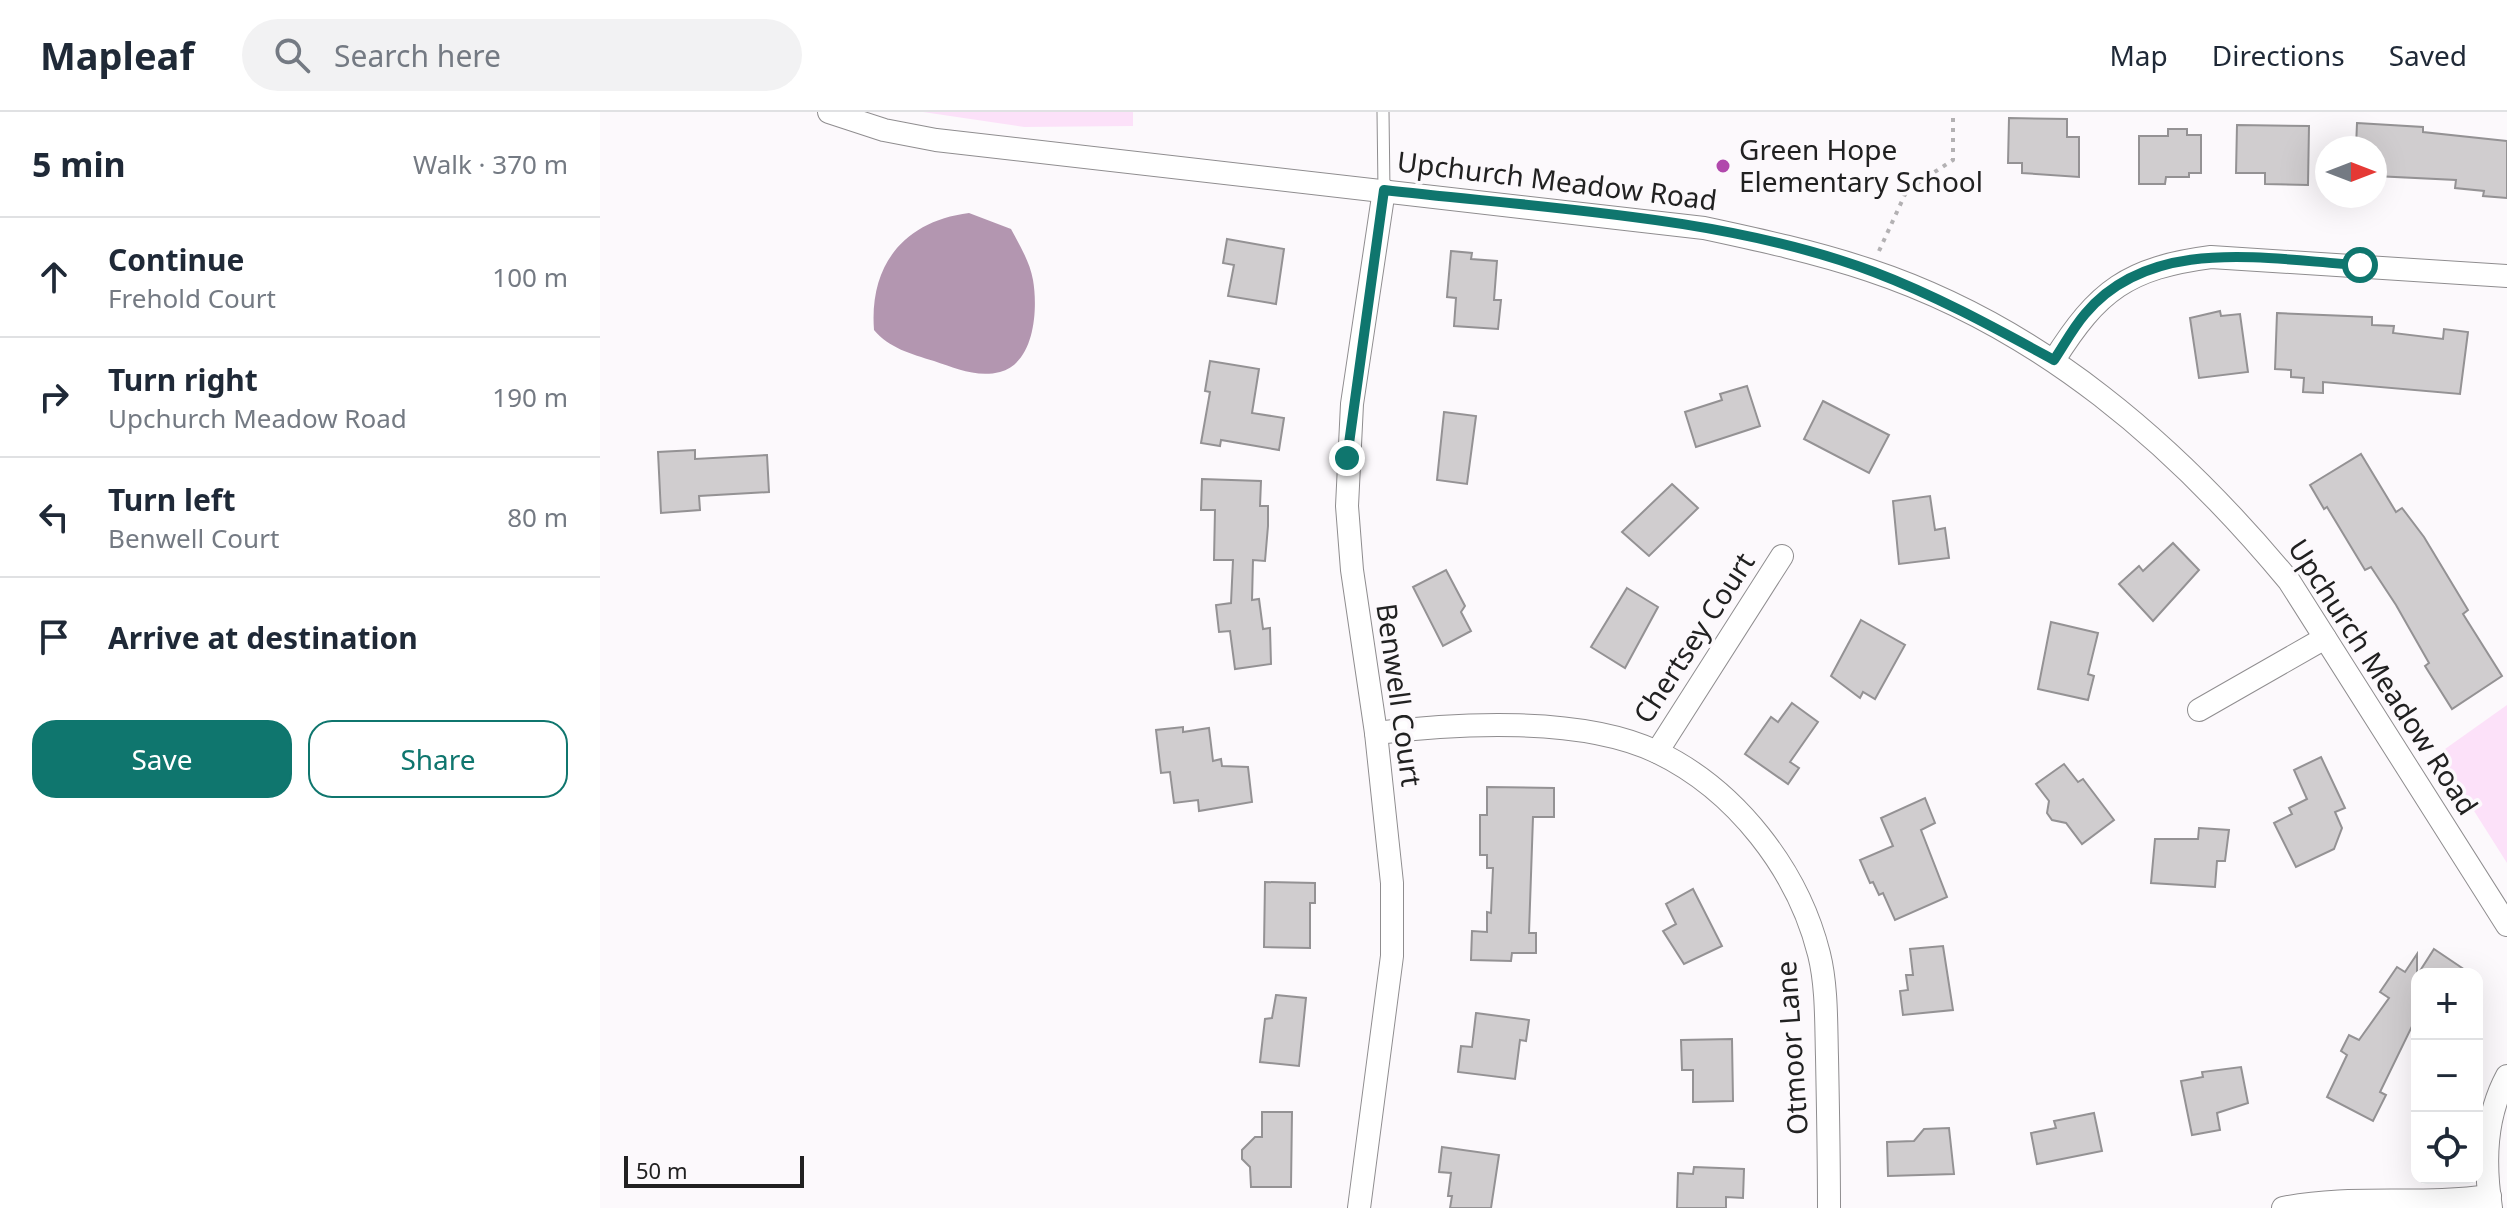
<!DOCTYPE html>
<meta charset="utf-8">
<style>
:root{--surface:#fff;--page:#f2f2f3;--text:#1f2937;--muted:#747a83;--line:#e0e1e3;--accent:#0f766e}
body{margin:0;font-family:"Noto Sans",sans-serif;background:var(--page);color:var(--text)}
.controls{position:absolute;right:24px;bottom:24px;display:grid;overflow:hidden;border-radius:16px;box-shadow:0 8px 32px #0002}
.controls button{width:72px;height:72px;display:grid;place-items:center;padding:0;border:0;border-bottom:2px solid var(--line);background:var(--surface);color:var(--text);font:40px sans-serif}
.compass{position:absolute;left:1715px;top:24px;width:72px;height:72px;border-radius:50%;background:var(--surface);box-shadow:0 8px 32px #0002;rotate:90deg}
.scale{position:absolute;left:24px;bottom:20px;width:180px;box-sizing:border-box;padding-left:8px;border:4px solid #212121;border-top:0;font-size:22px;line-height:28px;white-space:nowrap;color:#212121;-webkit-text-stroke:6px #fcf9fc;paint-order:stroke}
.stop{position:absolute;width:24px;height:24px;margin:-18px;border:6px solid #0f766e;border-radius:50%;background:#fff}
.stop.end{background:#0f766e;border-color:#fff;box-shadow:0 2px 8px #0008}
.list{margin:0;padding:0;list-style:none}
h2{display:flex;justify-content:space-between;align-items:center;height:104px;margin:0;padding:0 32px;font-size:34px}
h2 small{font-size:26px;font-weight:400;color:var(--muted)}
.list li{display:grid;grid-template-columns:52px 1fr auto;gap:24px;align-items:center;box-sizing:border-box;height:120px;padding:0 32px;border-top:2px solid var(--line)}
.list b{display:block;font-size:30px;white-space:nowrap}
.list p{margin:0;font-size:26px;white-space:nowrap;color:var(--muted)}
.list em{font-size:26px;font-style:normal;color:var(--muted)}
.actions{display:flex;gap:16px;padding:24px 32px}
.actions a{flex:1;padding:18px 0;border:2px solid var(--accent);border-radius:24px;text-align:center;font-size:28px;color:var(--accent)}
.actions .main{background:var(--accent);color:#fff}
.icon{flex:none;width:44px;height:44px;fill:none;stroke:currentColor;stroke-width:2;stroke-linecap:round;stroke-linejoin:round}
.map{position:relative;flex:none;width:1907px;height:1096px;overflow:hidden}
header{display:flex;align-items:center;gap:48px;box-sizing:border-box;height:112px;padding:0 40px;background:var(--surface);border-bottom:2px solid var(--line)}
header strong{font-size:38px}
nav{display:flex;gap:44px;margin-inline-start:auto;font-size:28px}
.search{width:560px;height:72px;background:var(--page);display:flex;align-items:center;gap:20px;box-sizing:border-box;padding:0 28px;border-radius:44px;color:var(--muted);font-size:30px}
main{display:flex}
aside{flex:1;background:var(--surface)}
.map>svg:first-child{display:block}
.green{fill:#fce1f9}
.water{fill:#b396b0}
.building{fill:#d0cdcf;stroke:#949294;stroke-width:2}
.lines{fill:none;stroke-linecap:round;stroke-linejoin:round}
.lane-casing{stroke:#8f8d8f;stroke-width:13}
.street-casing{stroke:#8f8d8f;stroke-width:24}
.path{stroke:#b3b1b3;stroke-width:4;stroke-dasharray:4 6;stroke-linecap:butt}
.lane{stroke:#fff;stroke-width:11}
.street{stroke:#fff;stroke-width:22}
.route{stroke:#0f766e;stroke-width:10}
.poi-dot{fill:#b149ac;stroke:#fcf9fc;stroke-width:3}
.labels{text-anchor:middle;stroke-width:7;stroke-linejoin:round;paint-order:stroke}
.poi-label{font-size:28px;fill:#212121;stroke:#fcf9fc;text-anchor:start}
.street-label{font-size:28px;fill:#212121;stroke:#fcf9fc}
</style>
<header>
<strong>Mapleaf</strong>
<div class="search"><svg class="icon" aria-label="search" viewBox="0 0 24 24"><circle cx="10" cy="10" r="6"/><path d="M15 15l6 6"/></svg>Search here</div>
<nav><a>Map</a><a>Directions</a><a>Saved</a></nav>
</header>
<main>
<aside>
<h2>5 min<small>Walk · 370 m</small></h2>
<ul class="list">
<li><svg class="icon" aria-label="ahead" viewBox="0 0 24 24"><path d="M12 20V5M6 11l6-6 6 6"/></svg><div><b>Continue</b><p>Frehold Court</p></div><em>100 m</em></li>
<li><svg class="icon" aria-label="right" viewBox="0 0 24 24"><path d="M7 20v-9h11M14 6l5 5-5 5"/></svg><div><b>Turn right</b><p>Upchurch Meadow Road</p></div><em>190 m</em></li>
<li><svg class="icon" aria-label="left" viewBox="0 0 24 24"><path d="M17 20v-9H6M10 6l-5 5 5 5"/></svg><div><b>Turn left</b><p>Benwell Court</p></div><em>80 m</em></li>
<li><svg class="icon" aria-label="arrive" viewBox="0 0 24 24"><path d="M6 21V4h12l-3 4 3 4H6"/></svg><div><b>Arrive at destination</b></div></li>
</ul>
<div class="actions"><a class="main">Save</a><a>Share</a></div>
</aside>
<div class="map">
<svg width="1907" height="1096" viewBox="0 0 1907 1096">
<rect width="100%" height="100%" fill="#fcf9fc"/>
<g class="green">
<polygon points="323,0 533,0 533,14 424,15"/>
<polygon points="1907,593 1907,751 1838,642"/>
</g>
<path class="water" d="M369,101L411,117C419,132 430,150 433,168C438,197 435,251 400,260C377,266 355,256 334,249C311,242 289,236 274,218C269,152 305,109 369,101Z"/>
<g class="building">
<polygon points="1409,6 1467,7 1467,25 1479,25 1479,65 1422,61 1422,51 1408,51"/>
<polygon points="1757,11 1823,15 1823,20 1907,29 1907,86 1883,84 1884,79 1855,76 1856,68 1775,64 1775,36 1756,36"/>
<polygon points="1637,13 1709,14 1708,73 1665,72 1665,61 1636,61"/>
<polygon points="1568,17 1587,17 1587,23 1601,23 1601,61 1589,61 1589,65 1566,65 1565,72 1539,72 1539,24 1568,24"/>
<polygon points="627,127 684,137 676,192 628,184 634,153 623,151"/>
<polygon points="851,139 872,141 871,147 897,149 894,188 901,188 898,217 854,214 856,186 847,185"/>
<polygon points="1620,199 1621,204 1640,202 1648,260 1599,266 1590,206"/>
<polygon points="1677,201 1772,205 1772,213 1794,214 1793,221 1843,227 1844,217 1868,220 1860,282 1723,270 1723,281 1703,280 1704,266 1691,265 1691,258 1675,257"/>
<polygon points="610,249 659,257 652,301 684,306 679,338 621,328 620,334 601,331 610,280 605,279"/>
<polygon points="1147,274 1160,314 1096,335 1085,300 1122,288 1120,282"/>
<polygon points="1223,289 1289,323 1269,361 1204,327"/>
<polygon points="844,300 876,304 867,372 837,368"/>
<polygon points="95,338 95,347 167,343 169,380 99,384 100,398 61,401 58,340"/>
<polygon points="1761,342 1796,400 1802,396 1824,425 1868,498 1863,502 1902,564 1852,597 1825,554 1829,551 1796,493 1771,455 1765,458 1727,395 1724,397 1710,373"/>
<polygon points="602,367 661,369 660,394 668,394 668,414 665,449 653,448 652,488 659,487 663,517 670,516 671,552 635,557 630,519 619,520 616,493 631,491 633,448 614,448 615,398 601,398"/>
<polygon points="1072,372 1098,396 1049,444 1022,420"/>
<polygon points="1330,384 1335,418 1345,416 1349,446 1299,452 1293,389"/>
<polygon points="1573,431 1599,458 1553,509 1519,472 1539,454 1543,459"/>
<polygon points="846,458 865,494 861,500 871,519 843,534 813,475"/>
<polygon points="1027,476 1058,495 1025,556 991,535"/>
<polygon points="1261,508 1305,533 1275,587 1263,580 1260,586 1231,564"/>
<polygon points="1451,510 1498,521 1488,562 1494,564 1488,588 1438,577"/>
<polygon points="1192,591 1218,610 1190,650 1199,656 1188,672 1145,642 1171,605 1178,610"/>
<polygon points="583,615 583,620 609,616 613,649 621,647 622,654 648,655 652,690 599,699 598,688 574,691 570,660 561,661 556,618"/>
<polygon points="1721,645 1745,696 1735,700 1742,716 1734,737 1696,755 1674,711 1692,702 1689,696 1707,687 1694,658"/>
<polygon points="1464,652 1478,670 1483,667 1514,708 1482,732 1466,711 1452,708 1447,701 1449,689 1436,672"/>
<polygon points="887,675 954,676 954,705 933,705 929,821 936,821 936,841 912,841 911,849 871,848 872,819 887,820 887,800 891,801 893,756 887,756 887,743 880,743 880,703 887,703"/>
<polygon points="1325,686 1335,711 1321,718 1347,785 1295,808 1283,781 1279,783 1273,770 1270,771 1260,748 1293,734 1281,706"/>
<polygon points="1599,716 1629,718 1625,749 1617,749 1615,775 1551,771 1555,727 1598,727"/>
<polygon points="665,770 715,771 715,791 710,791 710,836 664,835"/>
<polygon points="1093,777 1122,834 1084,852 1063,819 1076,812 1066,792"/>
<polygon points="1343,834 1353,898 1303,903 1300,879 1308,878 1306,863 1313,863 1310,837"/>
<polygon points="1834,837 1871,862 1818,862"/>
<polygon points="1817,842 1817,904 1780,980 1786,983 1773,1009 1727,985 1747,943 1741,939 1749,923 1759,928 1789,886 1780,880 1797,855 1805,860"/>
<polygon points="676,883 706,886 699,954 660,950 665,907 672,906"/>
<polygon points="876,901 929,908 926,929 920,928 915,967 858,960 861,934 872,935"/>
<polygon points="1132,927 1133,989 1093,990 1093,958 1082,958 1081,928"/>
<polygon points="1641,955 1648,991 1617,1001 1620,1018 1592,1023 1581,969 1603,965 1602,960"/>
<polygon points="662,1000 692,1000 691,1075 651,1075 650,1055 642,1047 642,1038 655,1025 662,1025"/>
<polygon points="1494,1001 1502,1039 1437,1052 1431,1021 1456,1016 1454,1009"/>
<polygon points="1349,1016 1354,1062 1288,1064 1287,1030 1314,1029 1324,1017"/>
<polygon points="842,1035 899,1043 891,1096 850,1096 852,1084 848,1084 851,1061 839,1060"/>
<polygon points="1094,1055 1144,1057 1143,1086 1126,1085 1126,1096 1077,1096 1078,1061 1093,1062"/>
</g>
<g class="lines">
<defs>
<polyline id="lane" points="783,0 784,78"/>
<g id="street">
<path d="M229,0L284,18L336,28L1104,116C1160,128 1215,140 1269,158C1441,215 1576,333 1689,469L1907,813"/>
<path d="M1454,248C1498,178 1528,156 1611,145L1907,164"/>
<polyline points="1599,598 1725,526"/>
<path d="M776,621C858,611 982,604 1057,640C1136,678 1198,758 1219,842C1227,874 1226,911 1227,945C1228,995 1229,1046 1229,1096"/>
<polyline points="1057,640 1182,444"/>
<polyline points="759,1096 792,844 792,771 776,621 752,458 747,394 752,292 784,78"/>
<path d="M1683,1096C1751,1082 1821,1094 1890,1084"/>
<path d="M1891,1096C1884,1050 1885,1005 1907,964"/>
</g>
</defs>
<use href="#lane" class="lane-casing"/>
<use href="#street" class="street-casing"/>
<polyline class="path" points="1279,139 1307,78 1353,48 1353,0"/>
<use href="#lane" class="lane"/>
<use href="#street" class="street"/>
</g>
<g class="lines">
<path class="route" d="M747,346L784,78C940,96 1127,104 1274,160C1337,184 1395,216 1454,248C1464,233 1473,216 1485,202C1552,122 1669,148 1760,153"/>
</g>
<circle class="poi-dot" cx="1123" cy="54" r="8"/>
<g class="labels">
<g class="poi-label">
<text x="1139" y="48">Green Hope<tspan x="1139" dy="32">Elementary School</tspan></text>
</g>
<g class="street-label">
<text transform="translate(957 69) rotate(7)" y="10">Upchurch Meadow Road</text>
<text transform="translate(1094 526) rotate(-57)" y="10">Chertsey Court</text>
<text transform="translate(1783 565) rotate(57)" y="10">Upchurch Meadow Road</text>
<text transform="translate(799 583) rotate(82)" y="10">Benwell Court</text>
<text transform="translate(1192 936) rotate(-94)" y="10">Otmoor Lane</text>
</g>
</g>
</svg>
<div class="controls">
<button>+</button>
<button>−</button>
<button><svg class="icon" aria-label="locate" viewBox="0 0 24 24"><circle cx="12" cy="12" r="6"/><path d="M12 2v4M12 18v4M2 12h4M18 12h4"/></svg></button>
</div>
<svg class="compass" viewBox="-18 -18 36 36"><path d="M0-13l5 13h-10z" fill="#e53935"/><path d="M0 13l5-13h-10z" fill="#747a83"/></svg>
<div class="scale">50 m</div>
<div class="stop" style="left:1760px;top:153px"></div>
<div class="stop end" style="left:747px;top:346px"></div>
</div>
</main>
